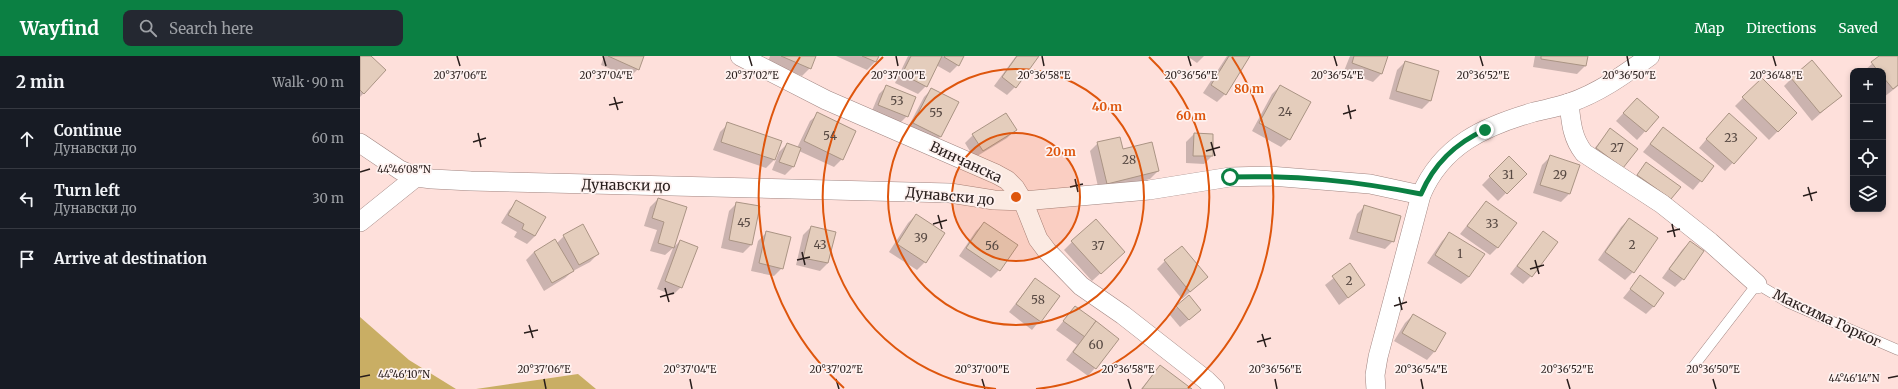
<!DOCTYPE html>
<meta charset="utf-8">
<style>
:root{--surface:#171b24;--page:#242831;--text:#f1f3f6;--muted:#9ea1a6;--line:#363941;--accent:#0b8043}
body{margin:0;font-family:Merriweather,serif;background:var(--page);color:var(--text)}
.controls{position:absolute;right:12px;top:12px;display:grid;overflow:hidden;border-radius:8px;box-shadow:0 2px 6px #0003}
.controls button{width:36px;height:36px;display:grid;place-items:center;padding:0;border:0;border-bottom:1px solid var(--line);background:var(--surface);color:var(--text);font:20px sans-serif}
.stop{position:absolute;width:12px;height:12px;margin:-9px;border:3px solid #0b8043;border-radius:50%;background:#fff}
.stop.end{background:#0b8043;border-color:#fff;box-shadow:0 1px 4px #0008}
.list{margin:0;padding:0;list-style:none}
h2{display:flex;justify-content:space-between;align-items:center;height:52px;margin:0;padding:0 16px;font-size:17px}
h2 small{font-size:13px;font-weight:400;color:var(--muted)}
.list li{display:grid;grid-template-columns:26px 1fr auto;gap:12px;align-items:center;box-sizing:border-box;height:60px;padding:0 16px;border-top:1px solid var(--line)}
.list b{display:block;font-size:15px;white-space:nowrap}
.list p{margin:0;font-size:13px;white-space:nowrap;color:var(--muted)}
.list em{font-size:13px;font-style:normal;color:var(--muted)}
.icon{flex:none;width:22px;height:22px;fill:none;stroke:currentColor;stroke-width:2;stroke-linecap:round;stroke-linejoin:round}
.map{position:relative;flex:none;width:1538px;height:333px;overflow:hidden}
header{display:flex;align-items:center;gap:24px;box-sizing:border-box;height:56px;padding:0 20px;background:var(--accent);color:#fff}
header strong{font-size:19px}
nav{display:flex;gap:22px;margin-inline-start:auto;font-size:14px}
.search{width:280px;height:36px;background:var(--page);display:flex;align-items:center;gap:10px;box-sizing:border-box;padding:0 14px;border-radius:8px;color:var(--muted);font-size:15px}
main{display:flex}
aside{flex:1;background:var(--surface)}
.map>svg:first-child{display:block}
.forest{fill:#c9ae64}
.shadow{fill:#0003}
.building{fill:#e4cdbc;stroke:#aa9484}
.lines{fill:none;stroke-linecap:round;stroke-linejoin:round}
.lane-casing{stroke:#a18581;stroke-width:11}
.street-casing{stroke:#a18581;stroke-width:20}
.lane{stroke:#fff;stroke-width:10}
.street{stroke:#fff;stroke-width:19}
.route{stroke:#0b8043;stroke-width:5}
.ticks{fill:none;stroke:#281d1b;stroke-width:1.5}
.ring{fill:none;stroke:#de560d;stroke-width:2}
.labels{text-anchor:middle;stroke-width:3.5;stroke-linejoin:round;paint-order:stroke}
.number-label{font-size:12px;fill:#574943}
.street-label{font-size:14px;fill:#281d1b;stroke:#fef2f0}
.ticks-label{font-size:10px;text-anchor:middle;fill:#281d1b;stroke:#fef2f0;stroke-width:3.5;stroke-linejoin:round;paint-order:stroke}
.centre{fill:#de560d;stroke:#fef2f0;stroke-width:2}
.ring-label{font-size:12px;text-anchor:middle;font-weight:bold;fill:#de560d;stroke:#fef2f0;stroke-width:3.5;stroke-linejoin:round;paint-order:stroke}
</style>
<header>
<strong>Wayfind</strong>
<div class="search"><svg class="icon" aria-label="search" viewBox="0 0 24 24"><circle cx="10" cy="10" r="6"/><path d="M15 15l6 6"/></svg>Search here</div>
<nav><a>Map</a><a>Directions</a><a>Saved</a></nav>
</header>
<main>
<aside>
<h2>2 min<small>Walk · 90 m</small></h2>
<ul class="list">
<li><svg class="icon" aria-label="ahead" viewBox="0 0 24 24"><path d="M12 20V5M6 11l6-6 6 6"/></svg><div><b>Continue</b><p>Дунавски до</p></div><em>60 m</em></li>
<li><svg class="icon" aria-label="left" viewBox="0 0 24 24"><path d="M17 20v-9H6M10 6l-5 5 5 5"/></svg><div><b>Turn left</b><p>Дунавски до</p></div><em>30 m</em></li>
<li><svg class="icon" aria-label="arrive" viewBox="0 0 24 24"><path d="M6 21V4h12l-3 4 3 4H6"/></svg><div><b>Arrive at destination</b></div></li>
</ul>
</aside>
<div class="map">
<svg width="1538" height="333" viewBox="0 0 1538 333">
<rect width="100%" height="100%" fill="#fee0db"/>
<g class="forest">
<polygon points="0,261 49,304 96,333 0,333"/>
<polygon points="218,318 236,333 116,333"/>
</g>
<g class="shadow">
<polygon points="0,0 9,0 4,37 0,41"/>
<polygon points="244,0 283,0 278,13 270,21 241,9"/>
<polygon points="410,0 455,0 450,12 442,20 408,6"/>
<polygon points="476,0 518,0 515,6 507,14"/>
<polygon points="548,0 603,0 598,9 590,17 576,9 566,30 558,38 535,27"/>
<polygon points="656,0 677,0 655,31 647,39 634,30"/>
<polygon points="827,0 844,0 837,7"/>
<polygon points="867,0 888,0 865,38 857,46 843,37"/>
<polygon points="990,0 1027,0 1021,18 1013,26 984,15"/>
<polygon points="1175,0 1227,0 1225,10 1217,18 1173,11"/>
<polygon points="1521,0 1538,0 1538,30 1524,41 1523,15 1504,15"/>
<polygon points="1045,6 1078,16 1070,45 1062,53 1029,43 1037,14"/>
<polygon points="1432,22 1480,40 1452,65 1424,30"/>
<polygon points="1402,23 1436,57 1409,84 1375,50"/>
<polygon points="527,30 547,60 539,68 511,57 519,38"/>
<polygon points="920,30 929,83 921,91 892,75 912,38"/>
<polygon points="572,33 580,81 572,89 546,75 564,41"/>
<polygon points="1269,51 1298,61 1277,84 1256,65"/>
<polygon points="458,58 482,103 474,111 439,95 433,111 425,119 412,114 419,96 427,88 437,92 450,65"/>
<polygon points="1361,66 1396,82 1365,115 1339,92"/>
<polygon points="368,68 420,85 414,104 406,112 353,94 360,76"/>
<polygon points="1303,72 1353,110 1333,134 1283,96"/>
<polygon points="655,74 647,82 614,102 605,87 613,79"/>
<polygon points="1250,74 1276,93 1254,119 1228,100"/>
<polygon points="834,78 852,100 844,108 826,107 826,86"/>
<polygon points="738,87 798,115 790,123 739,135 730,95"/>
<polygon points="1149,101 1165,118 1138,145 1122,129"/>
<polygon points="1190,101 1218,110 1209,138 1201,146 1173,137 1182,109"/>
<polygon points="1286,107 1311,143 1270,128"/>
<polygon points="298,143 325,152 313,192 320,185 321,231 313,239 297,233 313,192 305,199 290,195 297,174 284,170 290,151"/>
<polygon points="157,146 175,180 167,188 154,181 157,176 141,167 149,154"/>
<polygon points="1126,146 1138,191 1130,199 1100,178"/>
<polygon points="377,147 391,189 383,197 361,192 369,155"/>
<polygon points="1005,150 1033,185 1025,193 989,183 997,158"/>
<polygon points="556,159 565,206 557,214 529,196 548,167"/>
<polygon points="1269,163 1273,216 1265,224 1238,204 1261,171"/>
<polygon points="624,167 639,214 631,222 599,200 616,175"/>
<polygon points="451,171 475,177 468,207 460,215 436,209 443,179"/>
<polygon points="1183,176 1171,220 1163,228 1150,218"/>
<polygon points="406,177 422,212 414,220 391,215 398,185"/>
<polygon points="1090,177 1109,221 1101,228 1067,207 1082,185"/>
<polygon points="204,180 238,198 230,206 213,215 205,222 184,235 166,204 174,196 197,187"/>
<polygon points="712,186 756,203 732,225 704,194"/>
<polygon points="1330,186 1323,223 1315,231 1302,222 1322,194"/>
<polygon points="805,205 847,221 822,243 797,213"/>
<polygon points="990,209 1004,229 979,249 965,229"/>
<polygon points="1280,221 1294,250 1286,258 1263,242"/>
<polygon points="675,223 699,241 672,274 649,256"/>
<polygon points="715,251 735,312 728,320 706,304 717,289 696,274"/>
<polygon points="817,251 831,262 820,271 809,258"/>
<polygon points="1053,259 1085,277 1074,296 1067,304 1034,285 1045,267"/>
<polygon points="800,310 830,333 781,333"/>
</g>
<g class="building">
<polygon points="0,0 11,0 26,14 4,38 0,34"/>
<polygon points="248,0 284,0 279,14"/>
<polygon points="421,0 456,0 451,13"/>
<polygon points="502,0 519,0 516,6"/>
<polygon points="551,0 582,0 567,31 542,18"/>
<polygon points="585,0 604,0 599,10 584,1"/>
<polygon points="657,0 679,0 656,32 642,21"/>
<polygon points="869,0 890,0 866,39 851,29"/>
<polygon points="994,0 1028,0 1022,18 992,7"/>
<polygon points="1181,0 1228,0 1226,10 1181,3"/>
<polygon points="1519,0 1538,0 1538,29 1533,33 1523,21 1523,15 1518,15 1511,6"/>
<polygon points="1452,4 1482,40 1460,57 1431,22"/>
<polygon points="1045,5 1079,15 1071,45 1036,35"/>
<polygon points="1402,22 1437,57 1418,76 1382,41"/>
<polygon points="526,29 556,41 548,61 518,49"/>
<polygon points="920,29 951,46 930,84 899,67"/>
<polygon points="571,32 599,46 581,81 553,67"/>
<polygon points="1277,42 1299,61 1286,76 1263,57"/>
<polygon points="457,56 496,75 483,104 444,85"/>
<polygon points="646,57 657,74 623,95 612,78"/>
<polygon points="1369,57 1397,82 1374,108 1346,83"/>
<polygon points="367,66 422,85 415,104 361,86"/>
<polygon points="1303,71 1354,110 1342,126 1290,88"/>
<polygon points="1250,72 1278,93 1263,112 1236,92"/>
<polygon points="834,77 853,78 853,100 833,100"/>
<polygon points="760,81 763,93 792,86 799,115 747,128 737,86"/>
<polygon points="427,87 441,92 434,111 419,106"/>
<polygon points="1190,99 1220,109 1210,138 1180,129"/>
<polygon points="1149,100 1167,118 1147,138 1129,120"/>
<polygon points="1286,106 1321,131 1311,143 1277,119"/>
<polygon points="298,142 327,151 314,192 298,187 304,166 292,162"/>
<polygon points="156,144 186,161 175,180 162,173 164,168 148,159"/>
<polygon points="1126,145 1157,167 1138,192 1107,170"/>
<polygon points="376,146 400,150 392,189 369,184"/>
<polygon points="1004,149 1041,160 1034,186 997,176"/>
<polygon points="556,158 585,177 566,207 537,188"/>
<polygon points="1269,162 1298,182 1274,217 1245,196"/>
<polygon points="736,163 765,196 741,218 711,185"/>
<polygon points="624,166 658,189 640,215 606,192"/>
<polygon points="223,168 239,198 219,209 203,179"/>
<polygon points="451,170 476,176 468,207 443,202"/>
<polygon points="406,175 431,181 423,213 399,207"/>
<polygon points="1183,175 1198,186 1172,221 1157,210"/>
<polygon points="1089,176 1125,198 1109,221 1075,199"/>
<polygon points="195,183 214,215 192,227 174,196"/>
<polygon points="320,184 338,191 322,232 305,225"/>
<polygon points="1330,185 1344,195 1324,224 1309,213"/>
<polygon points="822,190 848,221 830,236 804,204"/>
<polygon points="990,207 1005,229 988,242 972,220"/>
<polygon points="1280,219 1304,237 1294,251 1270,233"/>
<polygon points="675,222 700,240 681,266 656,248"/>
<polygon points="829,239 841,254 829,264 816,250"/>
<polygon points="715,250 736,265 725,281 703,265"/>
<polygon points="1053,258 1086,277 1075,296 1042,277"/>
<polygon points="736,265 759,283 736,313 713,296"/>
<polygon points="800,309 832,333 782,333"/>
</g>
<g class="lines">
<defs>
<polyline id="lane" points="1333,311 1397,228 1429,247 1538,294"/>
<g id="street">
<polyline points="380,0 466,44 636,118 647,124 655,132 663,145 678,183 687,195 721,230 763,259 846,324 855,333"/>
<path d="M1209,47C1211,66 1212,82 1224,97L1302,148L1350,186L1397,228"/>
<polyline points="0,87 40,114 56,121"/>
<polyline points="0,166 56,121 72,123 111,125 590,137 634,144 663,145 789,134 870,121 909,120 1010,128 1061,139"/>
<path d="M1016,333L1015,319L1018,301L1061,139C1082,89 1125,70 1174,56C1186,53 1198,51 1209,47C1239,37 1265,18 1290,0"/>
</g>
</defs>
<use href="#lane" class="lane-casing"/>
<use href="#street" class="street-casing"/>
<use href="#lane" class="lane"/>
<use href="#street" class="street"/>
</g>
<g class="lines">
<path class="route" d="M870,121C937,119 995,125 1061,138C1073,110 1095,87 1125,74"/>
</g>
<path class="ticks" d="M97,0L100,10M243,0L246,10M389,0L392,10M536,0L538,10M682,0L684,10M828,0L831,10M974,0L977,10M1120,0L1123,10M1267,0L1269,10M1413,0L1416,10M254,41L258,54M249,49L263,46M988,49L991,63M983,58L996,54M118,77L121,91M113,86L126,82M851,86L855,100M846,95L860,91M0,116L10,113M715,123L718,136M710,131L723,128M1448,131L1452,145M1443,140L1457,136M578,159L582,173M573,168L587,164M1312,168L1315,181M1307,176L1320,173M442,196L445,209M437,204L450,201M1175,204L1179,218M1170,213L1184,209M305,232L309,246M300,241L314,237M1039,241L1042,254M1034,250L1047,246M169,269L173,282M164,277L178,274M902,278L906,291M897,286L911,282M0,321L10,319M1528,322L1538,320M184,323L186,333M330,323L332,333M476,323L479,333M622,323L625,333M768,323L771,333M915,323L917,333M1061,323L1063,333M1207,323L1210,333M1353,323L1356,333"/>
<circle cx="656" cy="141" r="64" fill="#de560d" fill-opacity=".12"/>
<g class="ring">
<circle cx="656" cy="141" r="64"/>
<circle cx="656" cy="141" r="128"/>
<path d="M636 333A193 193 0 0 1 523 1M789 1A193 193 0 0 1 676 333"/>
<path d="M484 332A257 257 0 0 1 440 1M872 1A257 257 0 0 1 828 332"/>
</g>
<g class="labels">
<g class="number-label">
<text x="537" y="49">53</text>
<text x="925" y="60">24</text>
<text x="576" y="61">55</text>
<text x="470" y="84">54</text>
<text x="1371" y="86">23</text>
<text x="1257" y="96">27</text>
<text x="769" y="108">28</text>
<text x="1148" y="123">31</text>
<text x="1200" y="123">29</text>
<text x="384" y="171">45</text>
<text x="1132" y="172">33</text>
<text x="561" y="186">39</text>
<text x="460" y="193">43</text>
<text x="1272" y="193">2</text>
<text x="632" y="194">56</text>
<text x="738" y="194">37</text>
<text x="1100" y="202">1</text>
<text x="989" y="229">2</text>
<text x="678" y="248">58</text>
<text x="736" y="293">60</text>
</g>
<g class="street-label">
<text transform="translate(606 106) rotate(25)" y="5">Винчанска</text>
<text transform="translate(266 129) rotate(1)" y="5">Дунавски до</text>
<text transform="translate(590 140) rotate(5)" y="5">Дунавски до</text>
<text transform="translate(1467 262) rotate(25)" y="5">Максима Горког</text>
</g>
</g>
<g class="ticks-label">
<text x="100" y="23">20°37'06"E</text>
<text x="246" y="23">20°37'04"E</text>
<text x="392" y="23">20°37'02"E</text>
<text x="538" y="23">20°37'00"E</text>
<text x="684" y="23">20°36'58"E</text>
<text x="831" y="23">20°36'56"E</text>
<text x="977" y="23">20°36'54"E</text>
<text x="1123" y="23">20°36'52"E</text>
<text x="1269" y="23">20°36'50"E</text>
<text x="1416" y="23">20°36'48"E</text>
<text x="44" y="117">44°46'08"N</text>
<text x="184" y="317">20°37'06"E</text>
<text x="330" y="317">20°37'04"E</text>
<text x="476" y="317">20°37'02"E</text>
<text x="622" y="317">20°37'00"E</text>
<text x="768" y="317">20°36'58"E</text>
<text x="915" y="317">20°36'56"E</text>
<text x="1061" y="317">20°36'54"E</text>
<text x="1207" y="317">20°36'52"E</text>
<text x="1353" y="317">20°36'50"E</text>
<text x="44" y="322">44°46'10"N</text>
<text x="1494" y="326">44°46'14"N</text>
</g>
<circle cx="656" cy="141" r="6" class="centre"/>
<g class="ring-label">
<text x="889" y="37">80 m</text>
<text x="747" y="55">40 m</text>
<text x="831" y="64">60 m</text>
<text x="701" y="100">20 m</text>
</g>
</svg>
<div class="controls">
<button>+</button>
<button>−</button>
<button><svg class="icon" aria-label="locate" viewBox="0 0 24 24"><circle cx="12" cy="12" r="6"/><path d="M12 2v4M12 18v4M2 12h4M18 12h4"/></svg></button>
<button><svg class="icon" aria-label="layers" viewBox="0 0 24 24"><path d="M12 4l9 5-9 5-9-5zM3 14l9 5 9-5"/></svg></button>
</div>
<div class="stop" style="left:870px;top:121px"></div>
<div class="stop end" style="left:1125px;top:74px"></div>
</div>
</main>
